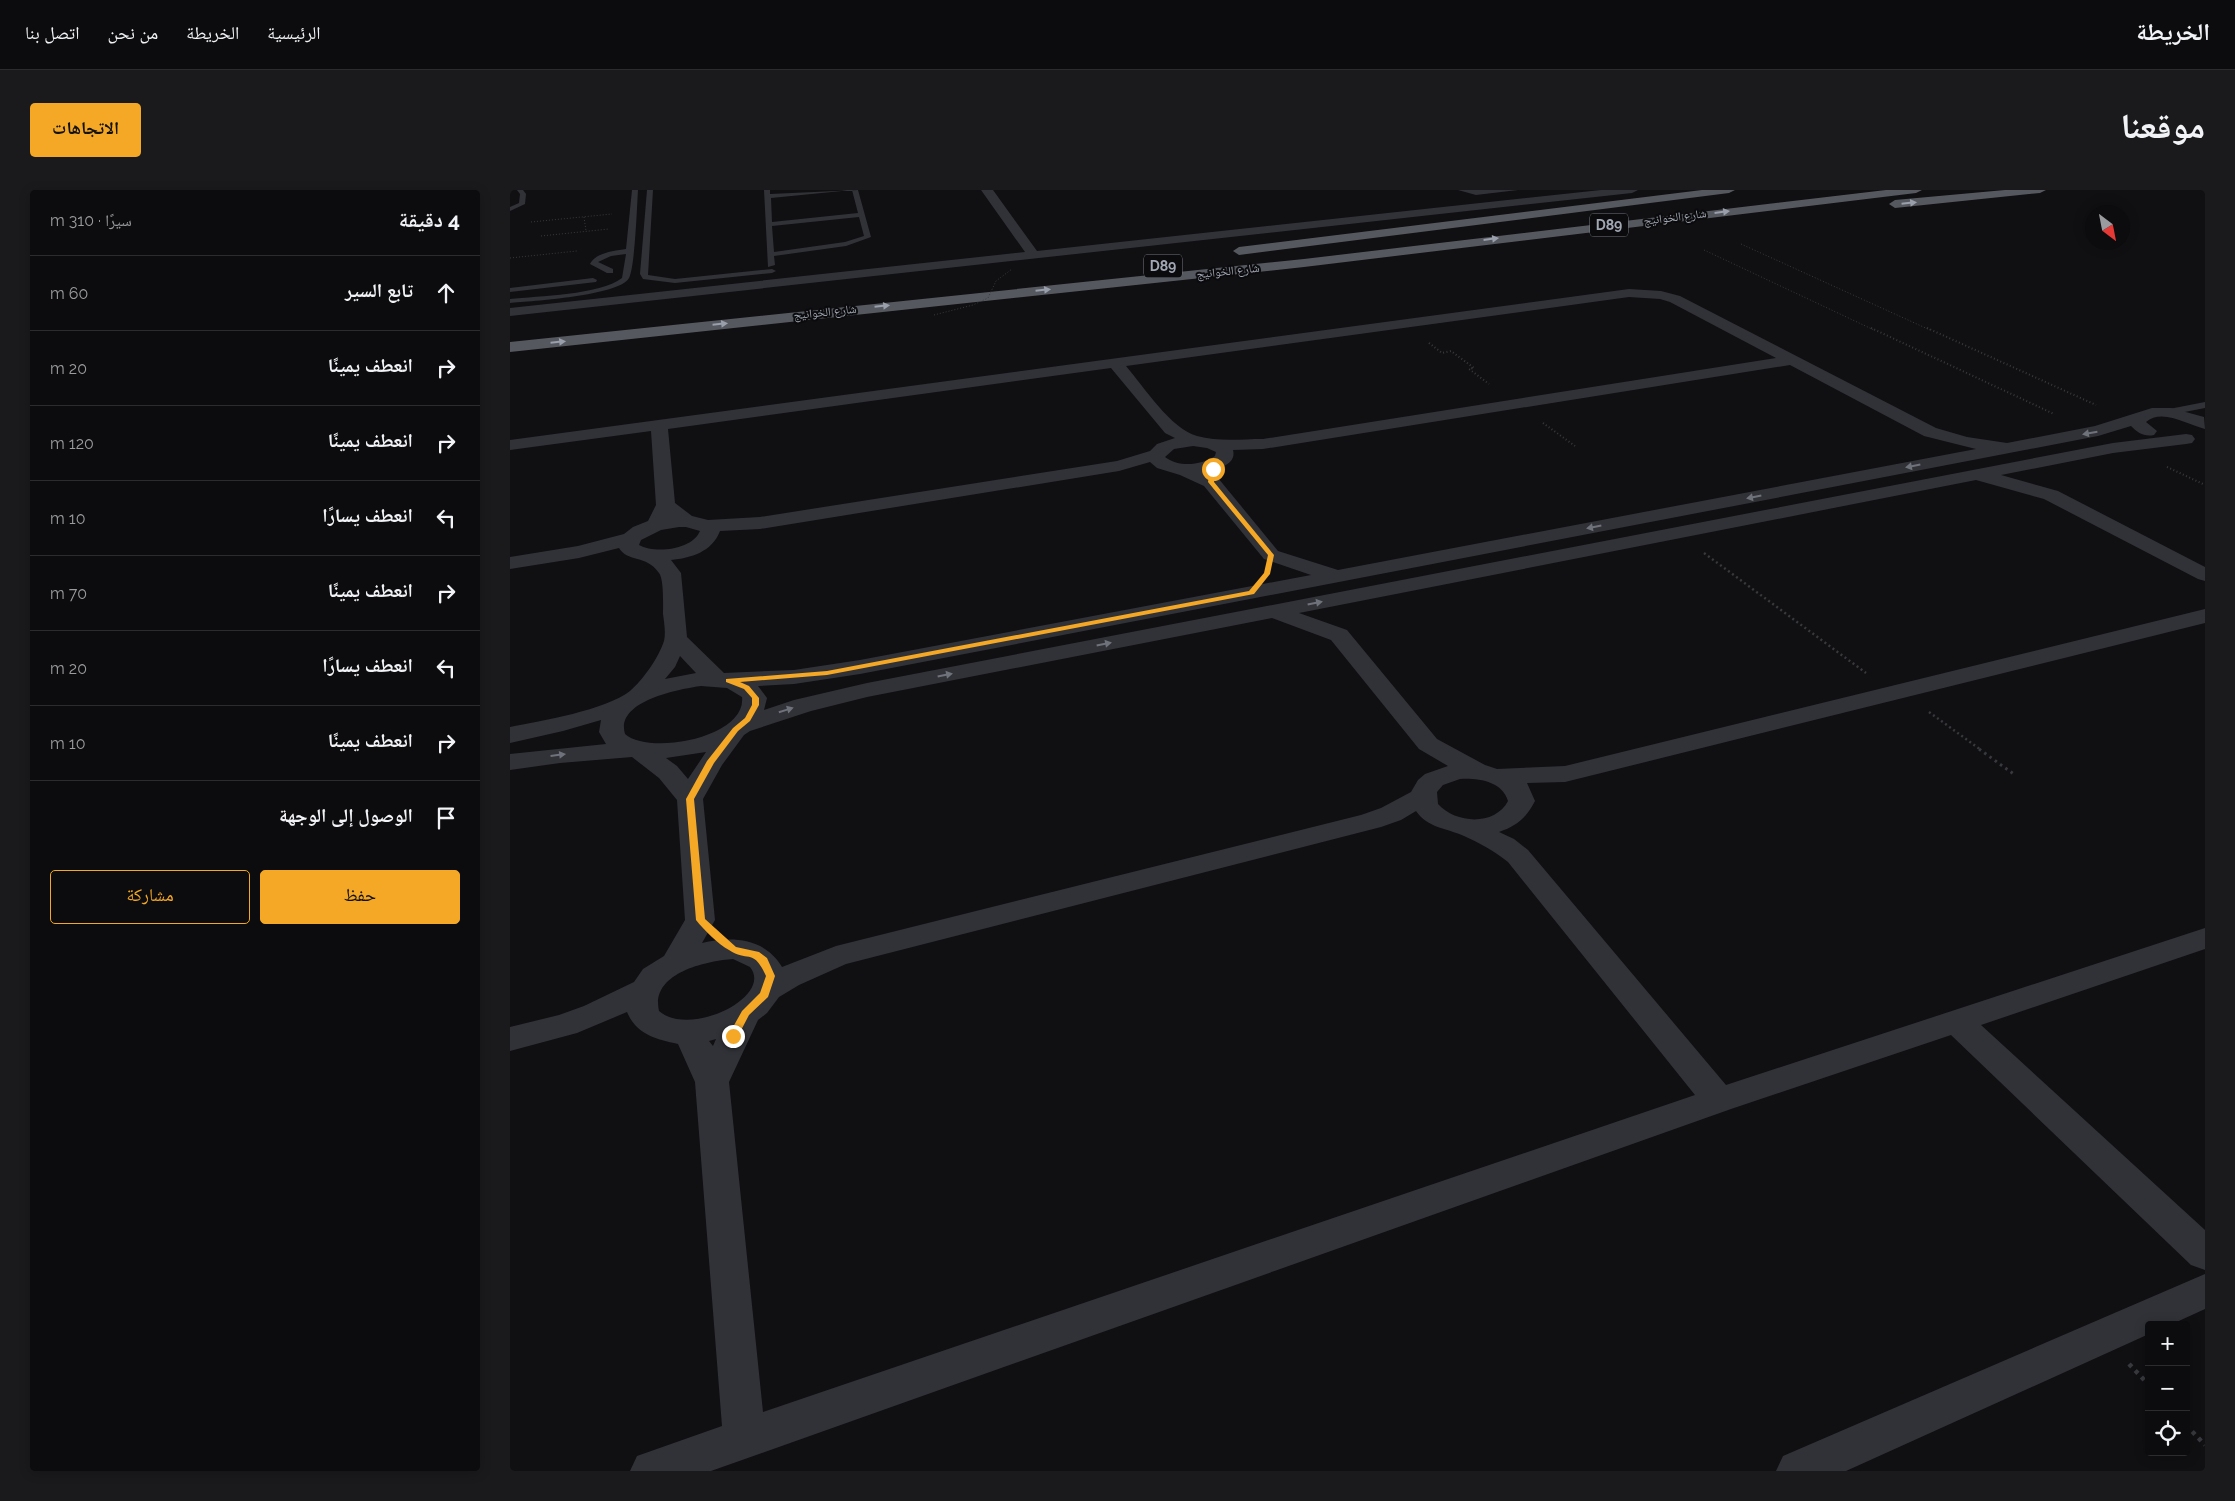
<!DOCTYPE html>
<html lang="ar">
<meta charset="utf-8">
<style>
:root{--surface:#0c0c0e;--page:#1a1a1c;--text:#f1f3f6;--muted:#9a9b9e;--line:#2c2c2e;--accent:#f4a825}
body{margin:0;font-family:Raleway,"Noto Naskh Arabic",sans-serif;background:var(--page);color:var(--text);direction:rtl}
.controls{position:absolute;right:15px;bottom:15px;display:grid;overflow:hidden;border-radius:5px;box-shadow:0 2px 12px #0003}
.controls button{width:45px;height:45px;display:grid;place-items:center;padding:0;border:0;border-bottom:1px solid var(--line);background:var(--surface);color:var(--text);font:25px sans-serif}
.compass{position:absolute;left:1575px;top:15px;width:45px;height:45px;border-radius:50%;background:var(--surface);box-shadow:0 2px 12px #0003;rotate:148deg}
.stop{position:absolute;width:15px;height:15px;margin:-11px;border:4px solid #f4a825;border-radius:50%;background:#fff}
.stop.end{background:#f4a825;border-color:#fff;box-shadow:0 1px 5px #0008}
.list{margin:0;padding:0;list-style:none}
h2{display:flex;justify-content:space-between;align-items:center;height:65px;margin:0;padding:0 20px;font-size:21px}
h2 small{font-size:16px;font-weight:400;color:var(--muted)}
.list li{display:grid;grid-template-columns:32px 1fr auto;gap:15px;align-items:center;box-sizing:border-box;height:75px;padding:0 20px;border-top:1px solid var(--line)}
.list b{display:block;font-size:19px;white-space:nowrap}
.list em{font-size:16px;font-style:normal;color:var(--muted)}
.actions{display:flex;gap:10px;padding:15px 20px}
.actions a{flex:1;padding:11px 0;border:1px solid var(--accent);border-radius:5px;text-align:center;font-size:18px;color:var(--accent)}
.actions .main{background:var(--accent);color:#111}
.icon{flex:none;width:28px;height:28px;fill:none;stroke:currentColor;stroke-width:2;stroke-linecap:round;stroke-linejoin:round}
.map{position:relative;flex:none;width:1695px;height:1281px;overflow:hidden;direction:ltr;border-radius:5px}
header{display:flex;align-items:center;gap:30px;box-sizing:border-box;height:70px;padding:0 25px;background:var(--surface);border-bottom:1px solid var(--line)}
header strong{font-size:24px}
nav{display:flex;gap:28px;margin-inline-start:auto;font-size:18px}
.intro{display:flex;align-items:center;justify-content:space-between;box-sizing:border-box;height:120px;padding:0 30px}
h1{margin:0;font-size:35px}
.button{padding:12px 22px;border-radius:5px;background:var(--accent);color:#111;font-size:18px;font-weight:700}
main{display:flex;gap:30px;padding:0 30px}
aside{flex:1;background:var(--surface);border-radius:5px;box-shadow:0 2px 12px #0003}
.map>svg:first-child{display:block}
.lines{fill:none;stroke-linecap:round;stroke-linejoin:round}
.path-far4{stroke:#37393e;stroke-width:1;stroke-dasharray:1 2;stroke-linecap:butt}
.path-far3{stroke:#37393e;stroke-width:2;stroke-dasharray:1 2.5;stroke-linecap:butt}
.path-far2{stroke:#37393e;stroke-width:2.5;stroke-dasharray:2 3;stroke-linecap:butt}
.path-far1{stroke:#37393e;stroke-width:3;stroke-dasharray:2.5 4;stroke-linecap:butt}
.path{stroke:#37393e;stroke-width:4.5;stroke-dasharray:4 5;stroke-linecap:butt}
.service{fill:#313237;fill-rule:evenodd}
.minor{fill:#313237;fill-rule:evenodd}
.trunk{fill:#55585f;fill-rule:evenodd}
.path-bridge{stroke:#37393e;stroke-width:1;stroke-dasharray:1 2;stroke-linecap:butt}
.oneway{fill:#999fab}
.oneway2{fill:#6f727b}
.route{fill:#f4a825}
.labels{text-anchor:middle;stroke-width:4;stroke-linejoin:round;paint-order:stroke}
.far-street-label{font-size:12px;fill:#a1a7b3;stroke:#0b0b0d}
.shield{fill:#0b0b0d;stroke:#747881;stroke-width:1}
.shield-label{font-size:14px;font-weight:bold;fill:#a1a7b3}
</style>
<header>
<strong>الخريطة</strong>
<nav><a>الرئيسية</a><a>الخريطة</a><a>من نحن</a><a>اتصل بنا</a></nav>
</header>
<div class="intro"><h1>موقعنا</h1><a class="button">الاتجاهات</a></div>
<main>
<div class="map">
<svg width="1695" height="1281" viewBox="0 0 1695 1281">
<rect width="100%" height="100%" fill="#101012"/>
<g class="lines">
<g class="path-far4">
<polyline points="74,27 76,41"/>
<polyline points="21,32 102,24"/>
<polyline points="31,46 99,39"/>
<polyline points="1231,54 1420,140"/>
<polyline points="1194,60 1364,140"/>
<polyline points="0,68 67,61"/>
</g>
<g class="path-far3">
<polyline points="1361,138 1544,224"/>
<polyline points="1417,138 1586,215"/>
<polyline points="919,153 932,163 941,161 964,178 959,179 979,194"/>
<polyline points="1033,233 1065,256"/>
<polyline points="1657,277 1695,295"/>
</g>
<g class="path-far2">
<polyline points="1194,363 1356,483"/>
<polyline points="1419,522 1471,560"/>
</g>
<polyline class="path-far1" points="1469,559 1505,585"/>
<g class="path">
<polyline points="1619,1174 1639,1195"/>
<polyline points="1676,1235 1695,1255"/>
</g>
<g class="service">
<polygon points="7,0 13,0 16,4 15,14 0,21 0,17 9,13 10,4"/>
<path d="M122,0H128C127,16 125,77 119,88C109,106 21,111 0,113V109C28,106 90,105 112,88L116,64L101,66L88,72L103,79V83H97L80,74C86,62 105,61 116,59Z"/>
<polygon points="137,0 143,0 138,85 165,89 262,79 266,81 262,83 165,93 133,89 130,84"/>
<path d="M254,0H260V4L348,0L361,47L336,56L264,66L265,75L258,77ZM342,0L348,23L262,32L261,8ZM349,27L354,46L335,52L264,62L262,36Z"/>
<polygon points="948,0 1008,0 966,5"/>
<polygon points="83,88 87,90 86,92 0,102 0,98"/>
<polygon points="1695,212 1695,218 1654,226 1649,223 1654,220"/>
</g>
<g class="minor">
<polygon points="471,0 483,0 527,61 1091,0 1128,0 1122,3 0,126 0,118 515,62"/>
<path d="M1119,99L1151,101L1170,106L1426,238L1457,247L1497,253L1585,236L1642,218H1661L1694,227L1695,239C1678,235 1652,218 1636,232L1647,241L1644,245C1634,247 1628,243 1621,236L1588,246L350,484L284,494L248,496L257,508L254,520L284,510L357,493L1603,253L1676,244L1682,245L1685,249L1682,253L1676,254L1603,263L1491,285L1548,301L1695,377V391L1688,389L1534,309L1466,290L789,423L837,440L927,549L975,575L987,579L1055,576L1695,419V433L1055,592L1017,593L1025,611C1016,628 1007,636 989,642L1004,649L1018,660L1216,895L1695,738V759L1471,835L1695,1040V1080L1681,1075L1441,845L1221,919L201,1281H120L127,1266L212,1236L185,892L168,854C145,849 126,844 117,822L67,843L0,861V837L49,825L74,816L124,792L133,779L154,766L175,730L167,610L149,588L122,567L50,573L0,580V564L96,554L89,542L91,530L53,541L0,553V537C31,531 96,520 120,501C133,490 149,467 154,451C156,443 154,432 153,424C153,415 154,389 149,383C136,364 118,373 109,358L69,368L0,379V367L68,356L114,344L123,337L138,331L146,315L141,241L0,260V250ZM1119,107L1150,109L1160,112L1266,168L753,249C731,249 708,252 687,246C661,239 634,197 616,176ZM1280,175L1414,246L1466,259L828,380L768,361L708,288L695,282C707,279 727,275 723,260L753,259ZM601,178L655,243L665,248L647,254L640,261L607,271L250,327L198,330L182,326L165,313L158,239ZM683,256L697,258L706,262L705,266C691,275 670,278 655,267L664,259ZM640,272L647,278L670,285L694,296L754,369L801,385L350,470L284,480L214,483L177,447L171,383L161,370C181,368 202,362 210,341L250,339L609,281ZM169,337H176L190,341C182,360 145,364 129,355L131,350L151,340ZM762,428L821,450L909,559L938,576L915,584L908,590L901,602L871,618L851,625L326,756L272,777C255,748 222,746 192,753L205,730L193,609L212,575L234,545L240,541L301,521L357,507ZM170,466L186,483L155,489L165,477ZM191,496L217,498L232,507C237,547 140,566 115,544C105,511 169,499 191,496ZM196,562L178,589L167,576L156,568ZM950,589C968,588 992,591 998,611C985,636 946,634 928,614L927,602L933,595ZM906,621C918,638 936,638 954,646C970,653 984,661 998,672L1185,905L253,1222L219,892L248,830L257,823L269,807L289,795L336,774L871,637L891,630ZM223,769L240,777C264,807 180,848 149,821C140,783 196,771 223,769ZM206,849L203,856L199,851Z"/>
<polygon points="1695,1084 1695,1119 1660,1135 1639,1135 1639,1144 1336,1281 1266,1281 1273,1266"/>
</g>
<g class="trunk">
<polygon points="1192,0 1225,0 1219,3 729,65 723,61 729,57"/>
<polygon points="1376,0 1412,0 1406,3 794,77 0,162 0,152 794,69"/>
<polygon points="1495,0 1536,0 1530,3 1385,18 1379,14 1385,10"/>
</g>
<polyline class="path-bridge" points="424,125 463,115 478,108 486,91 502,79"/>
</g>
<defs><path id="oneway-solid" d="M-6-.8H1V-3.2L6.5 0L1 3.2V.8H-6Z" transform="scale(1.25)"/></defs>
<g class="oneway">
<use href="#oneway-solid" transform="translate(1399 13) rotate(-6)"/>
<use href="#oneway-solid" transform="translate(1212 22) rotate(-7)"/>
<use href="#oneway-solid" transform="translate(981 49) rotate(-7)"/>
<use href="#oneway-solid" transform="translate(533 100) rotate(-6)"/>
<use href="#oneway-solid" transform="translate(372 116) rotate(-6)"/>
<use href="#oneway-solid" transform="translate(210 134) rotate(-6)"/>
<use href="#oneway-solid" transform="translate(48 152) rotate(-6)"/>
</g>
<g class="oneway2">
<use href="#oneway-solid" transform="translate(1580 243) rotate(170)"/>
<use href="#oneway-solid" transform="translate(1403 276) rotate(169)"/>
<use href="#oneway-solid" transform="translate(1244 307) rotate(169)"/>
<use href="#oneway-solid" transform="translate(1084 337) rotate(169)"/>
<use href="#oneway-solid" transform="translate(805 413) rotate(-11)"/>
<use href="#oneway-solid" transform="translate(594 454) rotate(-11)"/>
<use href="#oneway-solid" transform="translate(435 485) rotate(-11)"/>
<use href="#oneway-solid" transform="translate(276 520) rotate(-17)"/>
<use href="#oneway-solid" transform="translate(48 565) rotate(-7)"/>
</g>
<path class="route" d="M703,278L706,279L704,292L764,365L760,384L744,404L317,485L230,492L239,496L249,508V515L240,531L228,541L204,573L184,609L195,729L226,757L249,762L257,768L265,786L258,807L239,825L227,848H220L218,846L232,821L250,803L256,786C243,757 238,773 219,760C208,754 194,740 186,730L176,609L197,571L223,538L235,528L242,515V508L234,499L216,492V489L317,481L739,401L754,383L758,365L698,292L700,279Z"/>
<g class="labels">
<g class="far-street-label">
<text transform="translate(1165 27) rotate(-7)" y="4">شارع الخوانيج</text>
<text transform="translate(718 81) rotate(-6)" y="4">شارع الخوانيج</text>
<text transform="translate(315 122) rotate(-6)" y="4">شارع الخوانيج</text>
</g>
<g class="shield">
<rect x="1080" y="23.5" width="38" height="23" rx="4"/>
<rect x="634" y="64.5" width="38" height="23" rx="4"/>
</g>
<g class="shield-label">
<text x="1099" y="40">D89</text>
<text x="653" y="81">D89</text>
</g>
</g>
</svg>
<div class="controls">
<button>+</button>
<button>−</button>
<button><svg class="icon" aria-label="locate" viewBox="0 0 24 24"><circle cx="12" cy="12" r="6"/><path d="M12 2v4M12 18v4M2 12h4M18 12h4"/></svg></button>
</div>
<svg class="compass" viewBox="-18 -18 36 36"><path d="M0-13l5 13h-10z" fill="#e53935"/><path d="M0 13l5-13h-10z" fill="#9a9b9e"/></svg>
<div class="stop" style="left:703px;top:279px"></div>
<div class="stop end" style="left:223px;top:846px"></div>
</div>
<aside>
<h2>4 دقيقة<small>سيرًا · 310 m</small></h2>
<ul class="list">
<li><svg class="icon" aria-label="ahead" viewBox="0 0 24 24"><path d="M12 20V5M6 11l6-6 6 6"/></svg><div><b>تابع السير</b></div><em>60 m</em></li>
<li><svg class="icon" aria-label="right" viewBox="0 0 24 24"><path d="M7 20v-9h11M14 6l5 5-5 5"/></svg><div><b>انعطف يمينًا</b></div><em>20 m</em></li>
<li><svg class="icon" aria-label="right" viewBox="0 0 24 24"><path d="M7 20v-9h11M14 6l5 5-5 5"/></svg><div><b>انعطف يمينًا</b></div><em>120 m</em></li>
<li><svg class="icon" aria-label="left" viewBox="0 0 24 24"><path d="M17 20v-9H6M10 6l-5 5 5 5"/></svg><div><b>انعطف يسارًا</b></div><em>10 m</em></li>
<li><svg class="icon" aria-label="right" viewBox="0 0 24 24"><path d="M7 20v-9h11M14 6l5 5-5 5"/></svg><div><b>انعطف يمينًا</b></div><em>70 m</em></li>
<li><svg class="icon" aria-label="left" viewBox="0 0 24 24"><path d="M17 20v-9H6M10 6l-5 5 5 5"/></svg><div><b>انعطف يسارًا</b></div><em>20 m</em></li>
<li><svg class="icon" aria-label="right" viewBox="0 0 24 24"><path d="M7 20v-9h11M14 6l5 5-5 5"/></svg><div><b>انعطف يمينًا</b></div><em>10 m</em></li>
<li><svg class="icon" aria-label="arrive" viewBox="0 0 24 24"><path d="M6 21V4h12l-3 4 3 4H6"/></svg><div><b>الوصول إلى الوجهة</b></div></li>
</ul>
<div class="actions"><a class="main">حفظ</a><a>مشاركة</a></div>
</aside>
</main>
